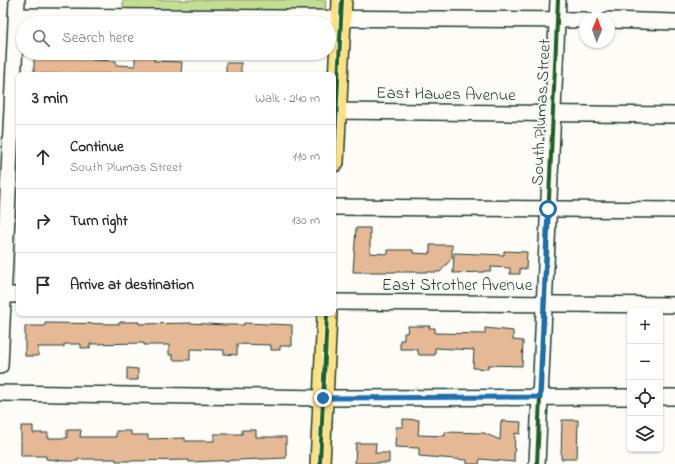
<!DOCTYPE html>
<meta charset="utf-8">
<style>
:root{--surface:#fff;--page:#f2f2f3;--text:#2b2b33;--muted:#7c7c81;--line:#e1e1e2}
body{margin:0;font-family:"Indie Flower",sans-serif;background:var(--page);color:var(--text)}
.controls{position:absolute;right:12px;bottom:12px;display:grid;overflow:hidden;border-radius:6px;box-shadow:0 1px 3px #0004}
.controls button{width:36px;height:36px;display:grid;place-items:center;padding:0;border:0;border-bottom:1px solid var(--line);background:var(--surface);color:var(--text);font:20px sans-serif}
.compass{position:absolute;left:579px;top:12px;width:36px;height:36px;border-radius:50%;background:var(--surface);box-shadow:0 1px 3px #0004;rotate:1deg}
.stop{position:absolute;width:12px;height:12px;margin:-9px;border:3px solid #1f6fb2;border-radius:50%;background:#fff}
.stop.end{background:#1f6fb2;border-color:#fff;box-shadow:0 1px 4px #0008}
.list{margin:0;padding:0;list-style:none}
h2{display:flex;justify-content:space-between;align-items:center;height:52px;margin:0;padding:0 16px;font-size:17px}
h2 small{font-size:13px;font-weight:400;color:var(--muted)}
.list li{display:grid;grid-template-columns:26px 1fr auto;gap:12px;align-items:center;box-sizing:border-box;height:64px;padding:0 16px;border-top:1px solid var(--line)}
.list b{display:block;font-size:15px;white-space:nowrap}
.list p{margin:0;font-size:13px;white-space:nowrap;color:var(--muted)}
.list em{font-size:13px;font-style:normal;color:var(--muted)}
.icon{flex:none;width:22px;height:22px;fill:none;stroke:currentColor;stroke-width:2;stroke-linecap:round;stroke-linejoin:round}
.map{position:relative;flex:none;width:675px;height:464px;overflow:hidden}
.search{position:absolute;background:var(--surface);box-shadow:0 1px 3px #0004;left:16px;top:16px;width:320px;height:44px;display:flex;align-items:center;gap:10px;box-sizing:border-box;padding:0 14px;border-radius:22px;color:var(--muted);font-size:15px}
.panel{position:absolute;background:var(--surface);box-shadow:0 1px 3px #0004;left:16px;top:72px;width:320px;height:244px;border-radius:6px}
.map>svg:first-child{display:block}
.green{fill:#c5dd93;stroke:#728d64}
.building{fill:#e6b996;stroke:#1f3d34}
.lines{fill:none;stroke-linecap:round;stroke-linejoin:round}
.minor-casing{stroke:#1f3d34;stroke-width:18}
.major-casing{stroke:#1f3d34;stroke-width:22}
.minor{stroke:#fdfcf7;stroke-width:15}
.major{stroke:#fde080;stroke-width:19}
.cycleway-casing{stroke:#fdfcf7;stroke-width:6}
.cycleway{stroke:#1b5e20;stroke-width:4}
.route{stroke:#1f6fb2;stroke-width:5}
.labels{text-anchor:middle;stroke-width:4;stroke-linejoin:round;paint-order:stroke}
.street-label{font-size:17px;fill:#1f3d34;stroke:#fdfcf7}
</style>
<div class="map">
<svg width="675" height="464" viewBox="0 0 675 464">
<rect width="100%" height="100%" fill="#fdfcf7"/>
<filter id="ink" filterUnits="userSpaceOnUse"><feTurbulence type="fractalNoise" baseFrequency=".025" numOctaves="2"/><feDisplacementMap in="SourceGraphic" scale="8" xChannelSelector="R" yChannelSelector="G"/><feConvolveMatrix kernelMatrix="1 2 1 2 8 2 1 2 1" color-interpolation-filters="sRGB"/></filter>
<g filter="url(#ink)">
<polygon class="green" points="123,0 326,0 325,12 123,10"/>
<g class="building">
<polygon points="69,53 92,53 92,60 116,61 116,65 135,66 135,53 154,53 154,61 182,62 181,74 34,74 34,55 69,57"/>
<rect x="226" y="63" width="15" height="11"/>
<polygon points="356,228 370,228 370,253 388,254 388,250 413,250 413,253 430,254 430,245 452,245 452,258 440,272 353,272"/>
<polygon points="504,251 527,252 526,269 520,268 520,274 510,274 510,268 491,267 491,271 484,271 484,272 453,273 454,253 504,255"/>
<polygon points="120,322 139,322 139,324 190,323 224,325 244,325 244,323 292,325 292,346 280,346 280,350 271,350 271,345 237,344 237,355 224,354 224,350 190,349 190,360 173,360 173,355 169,355 169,345 144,345 144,343 90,344 90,348 81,348 81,344 64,344 64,347 38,347 38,356 25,356 25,326 45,326 45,323 120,324"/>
<polygon points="408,326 430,326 429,328 435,328 435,333 485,334 485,328 513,331 513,340 523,341 522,366 488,365 488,369 473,368 474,350 435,348 435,355 419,355 417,349 400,349 400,340 404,340 404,333 407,333"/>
<polygon points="127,368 138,369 138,380 127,380"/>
<polygon points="403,419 419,420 418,435 445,436 445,432 484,433 500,440 501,421 521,422 520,434 515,433 514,462 480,459 479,464 467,464 467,460 419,456 419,448 395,447 396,427 403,427"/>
<polygon points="562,420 578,420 577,459 561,459"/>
<polygon points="21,426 33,426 33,433 48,433 48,438 67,438 67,430 81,430 80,437 116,437 116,431 131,431 131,435 148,435 148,439 185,438 185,441 214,441 214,434 242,434 242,430 256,430 256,437 286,437 286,458 189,462 189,460 129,461 116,461 116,459 78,459 78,461 66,461 46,459 46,456 21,456"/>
<polygon points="356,443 376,443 375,453 389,453 389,463 355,463"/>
</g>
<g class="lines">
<defs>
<g id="minor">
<polyline points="16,16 585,20"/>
<polyline points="609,20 675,22"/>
<polyline points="334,111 675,115"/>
<polyline points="334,207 675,210"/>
<polyline points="0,295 18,295"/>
<polyline points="334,302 675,305"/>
<polyline points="0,366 17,0"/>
<polyline points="0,393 323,398 630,397"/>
<polyline points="660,397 675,397"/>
<polyline points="537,464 558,0"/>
</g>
<g id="major">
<polyline points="334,162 342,0"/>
<polyline points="320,464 327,314"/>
</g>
</defs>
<use href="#minor" class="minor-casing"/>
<use href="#major" class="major-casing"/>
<use href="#minor" class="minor"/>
<use href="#major" class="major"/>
<defs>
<g id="cycleway">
<polyline points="334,162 342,0"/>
<polyline points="320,464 327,314"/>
<polyline points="537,464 558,0"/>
</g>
</defs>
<use href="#cycleway" class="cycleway-casing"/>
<use href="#cycleway" class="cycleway"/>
</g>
</g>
<g class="lines" filter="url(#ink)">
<polyline class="route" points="323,398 540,397 548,209"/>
</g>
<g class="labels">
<g class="street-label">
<text transform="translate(446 93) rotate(1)" y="6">East Hawes Avenue</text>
<text transform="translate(540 112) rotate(-87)" y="6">South Plumas Street</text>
<text x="457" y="290">East Strother Avenue</text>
</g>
</g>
</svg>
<div class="controls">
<button>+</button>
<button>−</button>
<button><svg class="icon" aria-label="locate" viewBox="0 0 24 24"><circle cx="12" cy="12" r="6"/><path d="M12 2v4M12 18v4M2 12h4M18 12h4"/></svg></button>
<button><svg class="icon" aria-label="layers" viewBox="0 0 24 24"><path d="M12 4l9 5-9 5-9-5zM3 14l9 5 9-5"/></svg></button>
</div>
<svg class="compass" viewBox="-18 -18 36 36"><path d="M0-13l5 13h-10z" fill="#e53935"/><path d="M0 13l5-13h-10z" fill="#7c7c81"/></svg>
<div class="stop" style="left:548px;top:209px"></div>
<div class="stop end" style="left:323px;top:398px"></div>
<div class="search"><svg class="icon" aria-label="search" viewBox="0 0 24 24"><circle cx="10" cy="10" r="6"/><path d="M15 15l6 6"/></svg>Search here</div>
<section class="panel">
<h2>3 min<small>Walk · 240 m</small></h2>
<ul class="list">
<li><svg class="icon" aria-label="ahead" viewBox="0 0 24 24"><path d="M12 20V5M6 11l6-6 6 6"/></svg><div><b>Continue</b><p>South Plumas Street</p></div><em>110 m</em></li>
<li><svg class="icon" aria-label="right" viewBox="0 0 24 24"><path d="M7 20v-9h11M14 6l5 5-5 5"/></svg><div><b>Turn right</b></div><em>130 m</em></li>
<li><svg class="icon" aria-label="arrive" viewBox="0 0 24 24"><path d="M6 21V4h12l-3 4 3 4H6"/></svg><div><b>Arrive at destination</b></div></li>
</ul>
</section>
</div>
